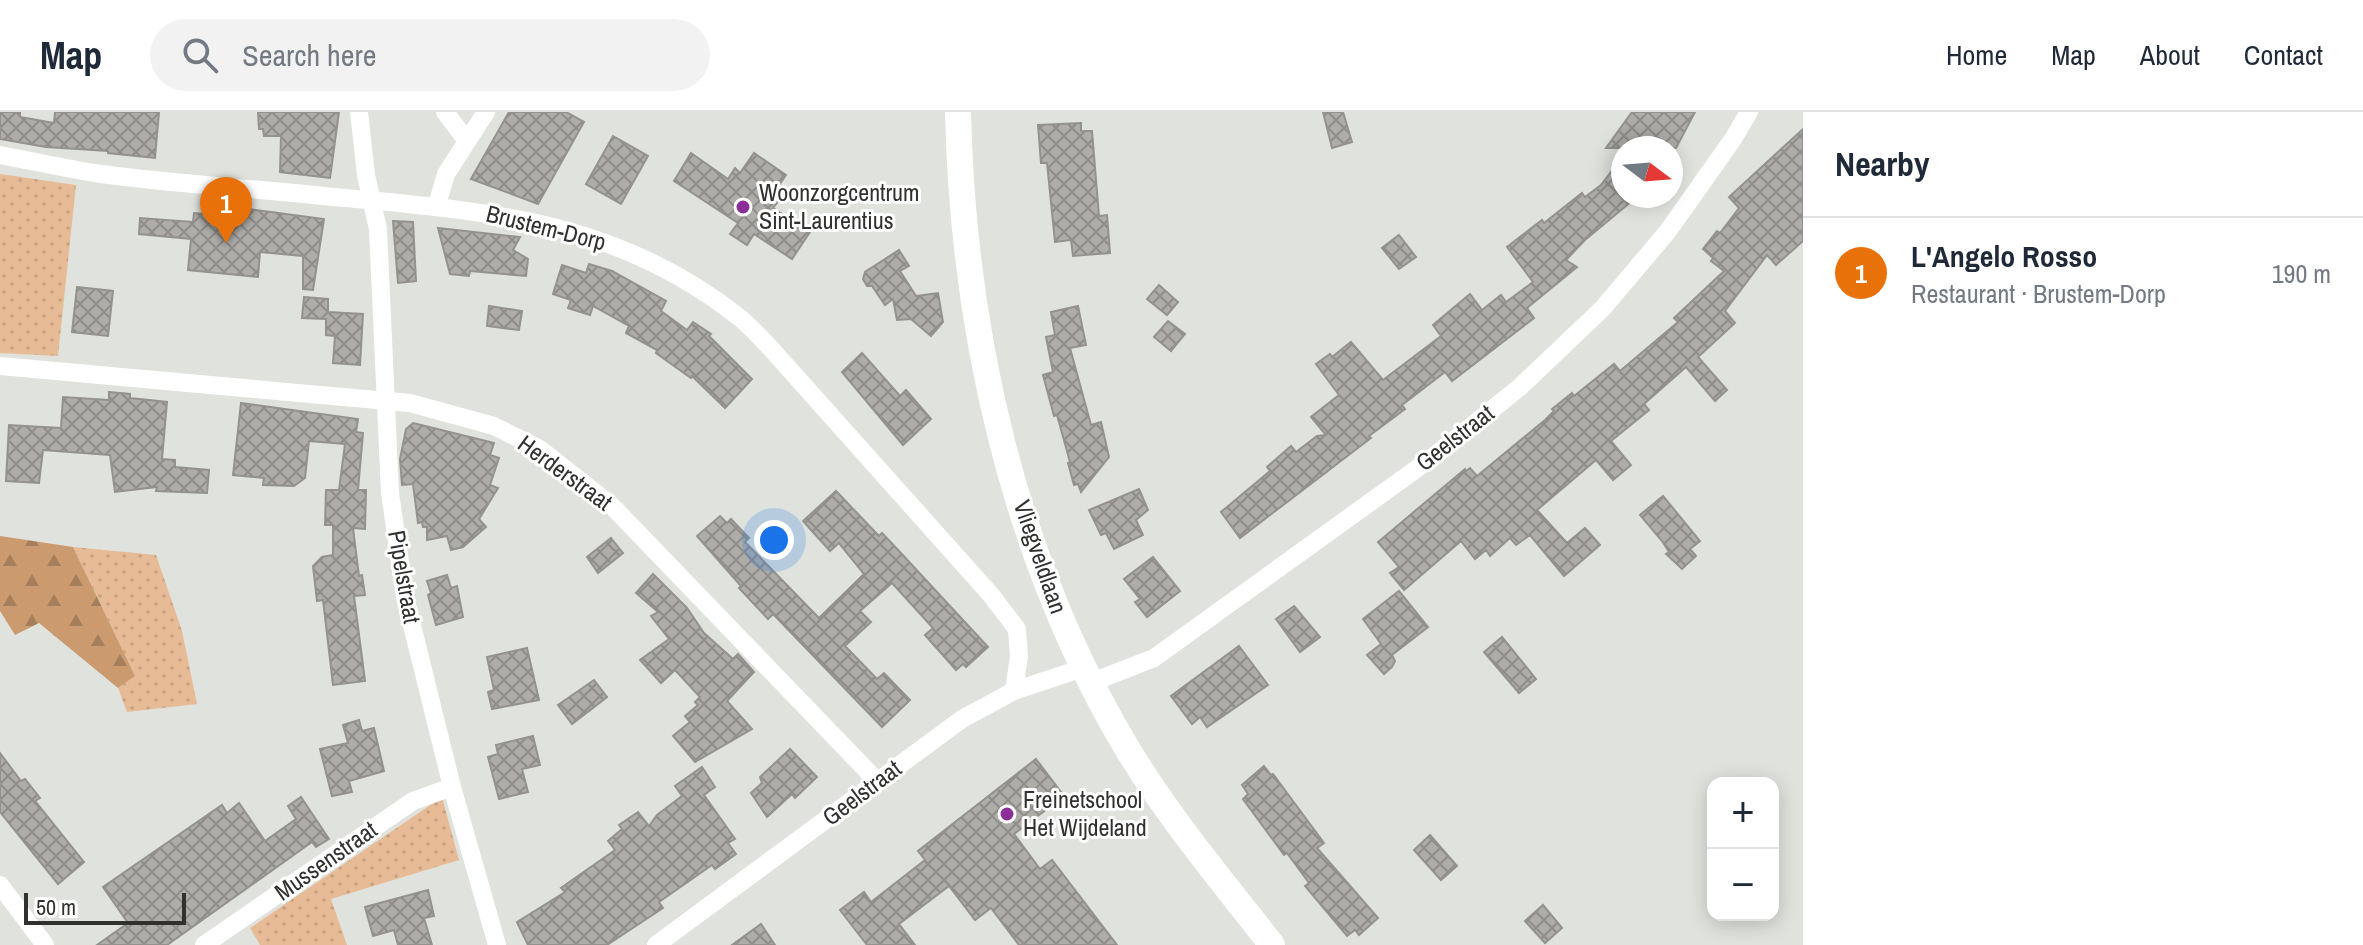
<!DOCTYPE html>
<meta charset="utf-8">
<style>
:root{--surface:#fff;--page:#f2f2f3;--text:#1f2937;--muted:#747a83;--line:#e0e1e3;--accent:#8a2e98}
body{margin:0;font-family:"Archivo Narrow",sans-serif;background:var(--page);color:var(--text)}
.controls{position:absolute;right:24px;bottom:24px;display:grid;overflow:hidden;border-radius:16px;box-shadow:0 4px 20px #0003}
.controls button{width:72px;height:72px;display:grid;place-items:center;padding:0;border:0;border-bottom:2px solid var(--line);background:var(--surface);color:var(--text);font:40px sans-serif}
.compass{position:absolute;left:1611px;top:24px;width:72px;height:72px;border-radius:50%;background:var(--surface);box-shadow:0 4px 20px #0003;rotate:106deg}
.scale{position:absolute;left:24px;bottom:20px;width:162px;box-sizing:border-box;padding-left:8px;border:4px solid #313230;border-top:0;font-size:22px;line-height:28px;white-space:nowrap;color:#313230;-webkit-text-stroke:6px #fff;paint-order:stroke}
.you{position:absolute;left:774px;top:428px;width:28px;height:28px;margin:-20px;border:6px solid #fff;border-radius:50%;background:#1a73e8;box-shadow:0 0 0 12px #1a73e833}
.badge{display:grid;place-items:center;width:52px;height:52px;border-radius:50%;background:var(--accent);color:#fff;font-size:26px;font-weight:700}
.pin{position:absolute;translate:-50% -66px;filter:drop-shadow(0 2px 4px #0008)}
.pin::after{content:'';position:absolute;top:42px;width:28px;height:24px;background:inherit;clip-path:polygon(0 0,100% 0,50% 100%)}
.list{margin:0;padding:0;list-style:none}
h2{display:flex;justify-content:space-between;align-items:center;height:104px;margin:0;padding:0 32px;font-size:34px}
h2 small{font-size:26px;font-weight:400;color:var(--muted)}
.list li{display:grid;grid-template-columns:52px 1fr auto;gap:24px;align-items:center;box-sizing:border-box;height:112px;padding:0 32px;border-top:2px solid var(--line)}
.list b{display:block;font-size:30px;white-space:nowrap}
.list p{margin:0;font-size:26px;white-space:nowrap;color:var(--muted)}
.list em{font-size:26px;font-style:normal;color:var(--muted)}
.icon{flex:none;width:44px;height:44px;fill:none;stroke:currentColor;stroke-width:2;stroke-linecap:round;stroke-linejoin:round}
.map{position:relative;flex:none;width:1803px;height:833px;overflow:hidden}
header{display:flex;align-items:center;gap:48px;box-sizing:border-box;height:112px;padding:0 40px;background:var(--surface);border-bottom:2px solid var(--line)}
header strong{font-size:38px}
nav{display:flex;gap:44px;margin-inline-start:auto;font-size:28px}
.search{width:560px;height:72px;background:var(--page);display:flex;align-items:center;gap:20px;box-sizing:border-box;padding:0 28px;border-radius:44px;color:var(--muted);font-size:30px}
main{display:flex}
aside{flex:1;background:var(--surface)}
.map>svg:first-child{display:block}
.grass{fill:url(#grass-dots)}
.forest{fill:url(#forest-firs)}
.building{fill:url(#building-cross-hatch);stroke:#93928e;stroke-width:2}
.lines{fill:none;stroke-linecap:round;stroke-linejoin:round}
.street{stroke:#fff;stroke-width:18}
.secondary{stroke:#fff;stroke-width:26}
.poi-dot{fill:#8a2e98;stroke:#fff;stroke-width:3}
.labels{text-anchor:middle;stroke-width:6;stroke-linejoin:round;paint-order:stroke}
.poi-label{font-size:24px;fill:#313230;stroke:#fff;text-anchor:start}
.street-label{font-size:24px;fill:#313230;stroke:#fff}
</style>
<header>
<strong>Map</strong>
<div class="search"><svg class="icon" aria-label="search" viewBox="0 0 24 24"><circle cx="10" cy="10" r="6"/><path d="M15 15l6 6"/></svg>Search here</div>
<nav><a>Home</a><a>Map</a><a>About</a><a>Contact</a></nav>
</header>
<main>
<div class="map">
<svg width="1803" height="833" viewBox="0 0 1803 833">
<defs>
<pattern id="grass-dots" width="8" height="8" patternUnits="userSpaceOnUse" patternTransform="scale(2)"><rect width="8" height="8" fill="#e7bb95"/><path d="M2 2h.1M6 6h.1" fill="none" stroke="#c7a181" stroke-width="1.8" stroke-linecap="round"/></pattern>
<pattern id="forest-firs" width="22" height="20" patternUnits="userSpaceOnUse" patternTransform="scale(2)"><rect width="22" height="20" fill="#cb9a6e"/><path d="M5 1l3.5 6h-7zM16 11l3.5 6h-7z" fill="#a57e5b"/></pattern>
<pattern id="building-cross-hatch" width="8" height="8" patternUnits="userSpaceOnUse" patternTransform="scale(2)"><rect width="8" height="8" fill="#aeada9"/><path d="M0 0l8 8M0 8l8-8" fill="none" stroke="#8e8d8a"/></pattern>
</defs>
<rect width="100%" height="100%" fill="#dfe2dd"/>
<g class="grass">
<polygon points="0,62 76,73 58,244 0,241"/>
<polygon points="73,435 156,443 182,519 197,592 127,600 118,576 135,564"/>
<polygon points="442,685 459,748 331,787 347,833 260,833 250,816"/>
</g>
<polygon class="forest" points="0,424 73,435 135,564 118,576 39,511 15,523 0,499"/>
<g class="building">
<polygon points="0,0 20,0 20,5 54,11 55,0 159,0 155,46 108,41 108,39 46,35 0,27"/>
<polygon points="258,0 339,0 330,66 280,60 281,24 264,24 263,17 259,17"/>
<polygon points="509,0 566,0 584,10 538,92 471,67"/>
<polygon points="1323,0 1343,0 1352,30 1332,36"/>
<polygon points="1632,0 1695,0 1676,36 1606,36"/>
<polygon points="1081,11 1081,19 1092,19 1099,104 1107,103 1110,141 1073,144 1071,128 1055,130 1047,51 1041,51 1038,13"/>
<polygon points="1803,17 1803,129 1776,153 1767,143 1725,199 1735,211 1698,245 1727,278 1715,289 1686,255 1644,292 1649,298 1611,329 1631,353 1613,368 1596,348 1537,398 1567,431 1585,416 1600,433 1564,464 1530,423 1516,433 1510,426 1490,444 1486,438 1475,447 1461,429 1404,478 1390,461 1399,455 1378,430 1465,357 1466,359 1470,356 1477,364 1545,308 1554,299 1552,297 1572,281 1574,284 1614,252 1620,259 1678,210 1674,206 1724,159 1711,149 1713,146 1703,137 1717,119 1720,121 1739,96 1729,85"/>
<polygon points="613,24 648,44 621,92 586,72"/>
<polygon points="691,41 728,67 735,56 740,61 754,41 786,63 773,82 780,87 773,96 810,120 792,147 754,122 747,133 730,122 738,111 674,69"/>
<polygon points="1623,44 1623,84 1638,84 1585,128 1566,148 1577,155 1527,196 1534,206 1452,269 1445,260 1402,293 1405,297 1369,324 1371,326 1240,426 1221,400 1270,359 1267,355 1291,334 1296,340 1317,324 1326,323 1311,305 1339,283 1316,252 1330,242 1332,245 1351,230 1383,268 1441,224 1433,213 1470,182 1482,198 1501,183 1506,190 1533,170 1507,135 1542,108 1544,111 1582,81 1585,85 1601,73"/>
<polygon points="219,93 324,107 313,178 303,177 303,144 260,140 258,165 188,158 191,127 139,122 140,106 193,110 194,101 218,103"/>
<polygon points="393,109 413,110 416,169 398,171"/>
<polygon points="438,116 520,125 513,138 528,147 526,164 470,159 469,164 450,162"/>
<polygon points="1399,123 1416,145 1399,157 1382,136"/>
<polygon points="899,138 909,154 900,159 916,184 938,181 943,210 931,224 911,207 897,208 893,187 885,193 872,174 867,174 863,167 865,160"/>
<polygon points="589,152 612,159 666,189 661,199 687,218 693,210 711,222 709,224 752,267 725,296 692,264 691,266 656,241 657,238 626,221 629,214 593,194 590,203 568,196 571,188 553,182 562,153 586,161"/>
<polygon points="1159,173 1178,190 1167,203 1147,187"/>
<polygon points="77,175 113,179 108,224 72,220"/>
<polygon points="304,185 328,187 328,200 363,202 360,253 333,251 335,224 326,223 326,207 302,206"/>
<polygon points="489,194 522,199 519,218 487,214"/>
<polygon points="1078,194 1086,233 1070,236 1091,313 1101,310 1109,345 1081,380 1078,372 1074,373 1068,351 1070,350 1057,303 1054,304 1043,263 1053,260 1046,225 1055,223 1051,200"/>
<polygon points="1168,209 1185,222 1171,239 1154,225"/>
<polygon points="862,241 900,284 906,278 931,307 903,333 842,260"/>
<polygon points="109,280 130,282 130,286 167,290 162,347 175,348 175,355 209,358 207,381 156,379 157,375 115,380 110,343 43,338 39,371 6,369 9,313 61,316 63,285 109,288"/>
<polygon points="241,291 358,307 356,320 363,321 358,378 366,378 365,417 353,416 359,464 362,463 365,483 354,484 365,569 333,573 323,488 317,489 313,454 322,445 333,443 333,413 325,413 326,378 339,378 345,332 309,329 305,366 294,374 263,373 264,366 233,363"/>
<polygon points="413,311 494,331 490,343 499,346 490,373 498,376 479,407 486,415 463,435 451,438 447,424 427,428 427,415 423,415 422,410 418,411 413,372 402,373 400,347 406,317"/>
<polygon points="1139,377 1148,398 1136,408 1143,423 1114,437 1106,421 1101,423 1089,398"/>
<polygon points="836,379 879,424 882,421 899,439 988,535 966,555 963,552 956,558 925,523 933,516 892,471 860,499 871,510 845,534 877,567 884,561 910,588 882,615 773,502 768,507 739,476 741,474 697,424 720,404 727,411 731,407 749,426 745,430 819,506 864,462 839,431 830,439 803,409"/>
<polygon points="1663,384 1700,429 1690,437 1696,444 1682,457 1666,442 1669,440 1662,429 1640,403"/>
<polygon points="611,426 623,441 598,461 587,445"/>
<polygon points="1153,445 1180,479 1147,505 1135,490 1140,487 1124,467"/>
<polygon points="653,462 687,496 704,521 733,547 738,542 754,560 727,589 752,617 695,650 673,624 690,610 685,604 698,593 695,590 700,585 675,558 661,571 640,548 669,527 651,504 658,500 636,481"/>
<polygon points="447,463 451,476 457,474 463,505 436,513 428,483 431,481 427,469"/>
<polygon points="1399,479 1428,515 1392,543 1395,549 1392,555 1384,562 1367,543 1381,532 1363,507"/>
<polygon points="1294,494 1320,525 1300,540 1276,507"/>
<polygon points="1502,525 1536,567 1519,581 1484,540"/>
<polygon points="1239,534 1268,573 1207,615 1200,605 1192,612 1171,584"/>
<polygon points="527,536 539,588 492,597 488,580 494,578 487,545"/>
<polygon points="594,568 607,585 572,612 558,593"/>
<polygon points="359,608 362,619 374,616 384,659 349,669 352,680 332,684 320,637 348,631 343,613"/>
<polygon points="533,624 540,653 522,657 528,680 499,687 488,645 498,642 496,633"/>
<polygon points="790,637 817,665 795,686 792,682 767,705 751,681 762,671 760,665"/>
<polygon points="0,641 21,669 25,667 40,686 35,689 84,750 58,772 0,700"/>
<polygon points="1036,647 1064,684 1014,722 1040,757 1052,748 1117,833 1019,833 991,796 975,808 949,774 899,812 915,833 867,833 840,798 864,780 871,790 925,748 918,739"/>
<polygon points="1264,654 1271,663 1273,662 1324,731 1317,736 1378,806 1359,823 1355,818 1347,824 1305,774 1309,771 1287,741 1284,743 1243,687 1248,682 1242,673"/>
<polygon points="702,655 715,675 704,683 735,727 728,731 736,742 715,757 712,753 659,790 663,796 607,833 528,833 517,810 565,780 561,776 615,738 608,729 622,717 619,713 638,700 649,714 657,703 682,684 675,674"/>
<polygon points="301,685 329,727 316,735 312,730 167,833 97,833 128,811 103,775 222,693 227,701 239,691 265,729 296,707 288,694"/>
<polygon points="1430,723 1457,754 1441,768 1414,738"/>
<polygon points="428,778 434,804 424,806 432,833 398,833 394,818 373,824 365,795"/>
<polygon points="1543,793 1562,816 1545,831 1525,809"/>
<polygon points="761,812 775,833 732,833"/>
</g>
<g class="lines">
<g class="street">
<polyline points="359,0 366,63 378,117 390,381 405,485 452,675 497,833"/>
<polyline points="445,0 467,29"/>
<path d="M0,43C34,49 67,57 101,62C175,72 250,76 324,84C478,99 612,104 740,206C752,216 763,228 774,240L991,483L1017,517L1019,544L1014,579"/>
<polyline points="437,93 446,62 486,0"/>
<polyline points="0,254 410,291 494,314 540,337 611,393 878,670"/>
<polyline points="1090,571 1154,546 1433,345 1520,275 1603,196 1668,119 1733,27 1749,0"/>
<polyline points="0,773 45,833"/>
<polyline points="204,833 413,689 452,675"/>
<polyline points="656,833 962,607 1014,579 1083,556"/>
</g>
<path class="secondary" d="M958,0C963,220 1014,448 1128,638C1170,707 1222,769 1272,833"/>
</g>
<g class="poi-dot">
<circle cx="743" cy="95" r="8"/>
<circle cx="1007" cy="702" r="8"/>
</g>
<g class="labels">
<g class="poi-label">
<text x="759" y="89">Woonzorgcentrum<tspan x="759" dy="28">Sint-Laurentius</tspan></text>
<text x="1023" y="696">Freinetschool<tspan x="1023" dy="28">Het Wijdeland</tspan></text>
</g>
<g class="street-label">
<text transform="translate(546 116) rotate(14)" y="8">Brustem-Dorp</text>
<text transform="translate(1455 326) rotate(-38)" y="8">Geelstraat</text>
<text transform="translate(565 361) rotate(36)" y="8">Herderstraat</text>
<text transform="translate(1040 445) rotate(71)" y="8">Vliegveldlaan</text>
<text transform="translate(404 465) rotate(80)" y="8">Pipelstraat</text>
<text transform="translate(862 681) rotate(-37)" y="8">Geelstraat</text>
<text transform="translate(326 749) rotate(-35)" y="8">Mussenstraat</text>
</g>
</g>
</svg>
<div class="controls">
<button>+</button>
<button>−</button>
</div>
<svg class="compass" viewBox="-18 -18 36 36"><path d="M0-13l5 13h-10z" fill="#e53935"/><path d="M0 13l5-13h-10z" fill="#747a83"/></svg>
<div class="scale">50 m</div>
<div class="you"></div>
<div class="pin badge" style="left:226px;top:131px;background:#e8710a">1</div>
</div>
<aside>
<h2>Nearby<small></small></h2>
<ul class="list">
<li><span class="badge" style="background:#e8710a">1</span><div><b>L'Angelo Rosso</b><p>Restaurant · Brustem-Dorp</p></div><em>190 m</em></li>
</ul>
</aside>
</main>
